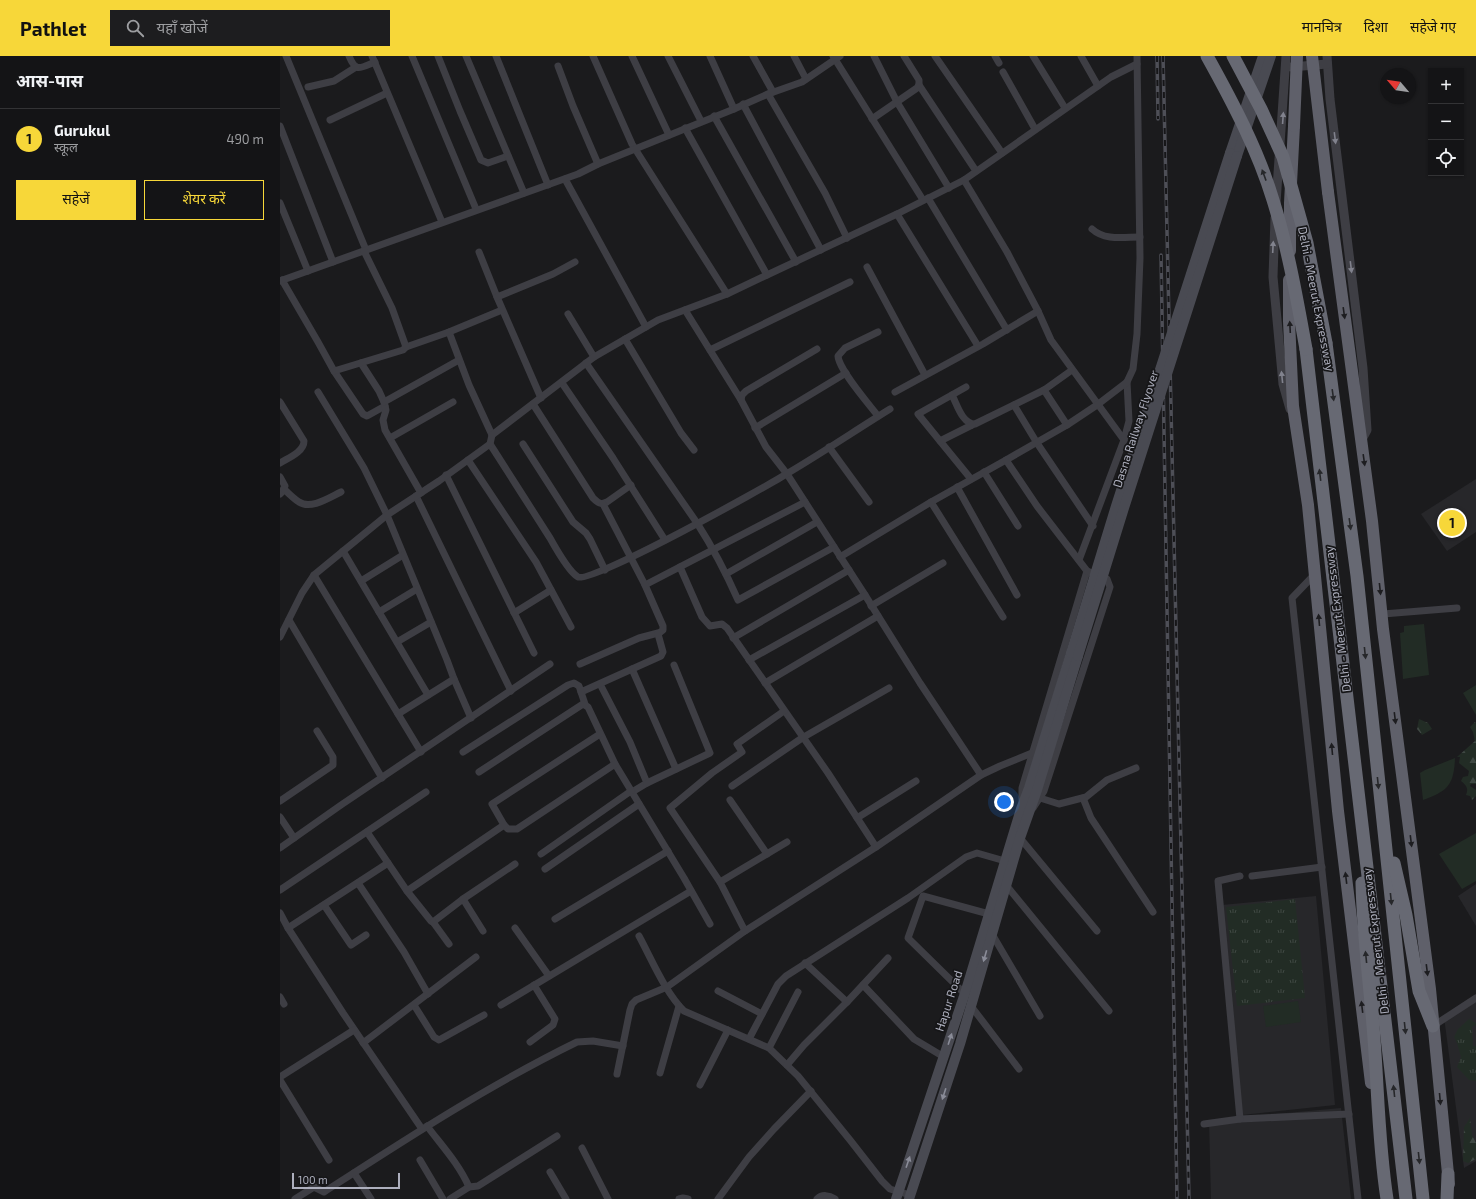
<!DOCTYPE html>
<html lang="hi">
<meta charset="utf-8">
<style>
:root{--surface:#141416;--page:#1d1d1f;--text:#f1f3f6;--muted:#9d9ea1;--line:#333335;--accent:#f7d739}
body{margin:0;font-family:"Exo 2","Noto Sans Devanagari",sans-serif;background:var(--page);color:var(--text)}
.controls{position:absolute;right:12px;top:12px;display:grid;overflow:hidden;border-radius:0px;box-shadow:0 1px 3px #0004}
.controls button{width:36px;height:36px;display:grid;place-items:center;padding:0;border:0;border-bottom:1px solid var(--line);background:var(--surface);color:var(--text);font:20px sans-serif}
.compass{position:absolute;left:1100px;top:12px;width:36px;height:36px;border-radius:50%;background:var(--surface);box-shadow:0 1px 3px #0004;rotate:299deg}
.scale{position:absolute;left:12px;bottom:10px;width:108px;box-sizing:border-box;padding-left:4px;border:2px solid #adafbd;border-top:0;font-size:11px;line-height:14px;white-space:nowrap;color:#adafbd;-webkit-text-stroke:3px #161618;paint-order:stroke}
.you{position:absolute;left:724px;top:746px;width:14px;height:14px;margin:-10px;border:3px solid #fff;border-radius:50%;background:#1a73e8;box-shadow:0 0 0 6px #1a73e833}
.badge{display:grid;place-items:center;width:26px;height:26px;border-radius:50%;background:var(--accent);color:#111;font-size:13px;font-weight:700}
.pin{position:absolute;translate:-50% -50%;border:2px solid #fff;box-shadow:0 1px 4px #0006}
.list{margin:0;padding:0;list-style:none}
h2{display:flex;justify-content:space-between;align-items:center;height:52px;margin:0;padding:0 16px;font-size:17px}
h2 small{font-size:13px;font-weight:400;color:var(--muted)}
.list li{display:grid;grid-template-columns:26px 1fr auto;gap:12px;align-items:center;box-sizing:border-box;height:60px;padding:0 16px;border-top:1px solid var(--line)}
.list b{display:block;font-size:15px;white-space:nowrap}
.list p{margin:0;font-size:13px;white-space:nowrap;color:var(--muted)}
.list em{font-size:13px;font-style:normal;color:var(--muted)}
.actions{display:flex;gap:8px;padding:12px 16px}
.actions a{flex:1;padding:9px 0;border:1px solid var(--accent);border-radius:0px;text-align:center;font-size:14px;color:var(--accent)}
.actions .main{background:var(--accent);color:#111}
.icon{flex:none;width:22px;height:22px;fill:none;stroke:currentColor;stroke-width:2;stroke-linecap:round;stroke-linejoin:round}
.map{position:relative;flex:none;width:1196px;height:1143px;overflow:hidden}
header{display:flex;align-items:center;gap:24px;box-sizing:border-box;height:56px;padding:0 20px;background:var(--accent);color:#111}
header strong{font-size:19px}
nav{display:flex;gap:22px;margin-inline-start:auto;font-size:14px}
.search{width:280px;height:36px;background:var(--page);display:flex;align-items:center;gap:10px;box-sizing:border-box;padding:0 14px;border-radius:0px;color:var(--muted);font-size:15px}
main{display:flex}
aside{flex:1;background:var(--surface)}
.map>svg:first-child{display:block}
.built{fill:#27272a}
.grass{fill:#222c25}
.forest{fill:url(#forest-firs)}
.park{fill:url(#park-tufts)}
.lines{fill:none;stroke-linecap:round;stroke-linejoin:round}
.minor{stroke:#3e3e44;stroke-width:7}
.tertiary{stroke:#3e3e44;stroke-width:9}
.secondary{stroke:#494a52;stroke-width:10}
.trunk{stroke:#5f606a;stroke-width:12}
.motorway{stroke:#676973;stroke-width:13}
.rail-casing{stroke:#4e4f57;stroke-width:3.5}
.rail{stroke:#161618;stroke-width:2;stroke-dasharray:6;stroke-linecap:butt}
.secondary-bridge{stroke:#494a52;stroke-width:10}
.trunk-bridge{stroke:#5f606a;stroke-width:12}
.motorway-bridge{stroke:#676973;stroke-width:13}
.oneway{fill:#81828d}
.oneway2{fill:#26272a}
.oneway3{fill:#1d1d20}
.oneway4{fill:#8a8c98}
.labels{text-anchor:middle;stroke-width:3.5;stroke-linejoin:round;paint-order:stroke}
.street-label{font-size:12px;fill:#adafbd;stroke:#161618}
</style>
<header>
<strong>Pathlet</strong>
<div class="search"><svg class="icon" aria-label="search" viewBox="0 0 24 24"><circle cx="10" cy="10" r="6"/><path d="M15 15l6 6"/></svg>यहाँ खोजें</div>
<nav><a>मानचित्र</a><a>दिशा</a><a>सहेजे गए</a></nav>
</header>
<main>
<aside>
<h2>आस-पास<small></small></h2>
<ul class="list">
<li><span class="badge">1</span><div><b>Gurukul</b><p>स्कूल</p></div><em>490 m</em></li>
</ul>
<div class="actions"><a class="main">सहेजें</a><a>शेयर करें</a></div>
</aside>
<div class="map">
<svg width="1196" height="1143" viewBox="0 0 1196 1143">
<defs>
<pattern id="forest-firs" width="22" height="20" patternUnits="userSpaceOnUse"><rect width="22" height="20" fill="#222c25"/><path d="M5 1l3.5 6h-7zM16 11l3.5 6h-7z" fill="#3f4843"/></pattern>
<pattern id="park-tufts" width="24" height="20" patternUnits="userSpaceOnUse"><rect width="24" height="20" fill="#222c25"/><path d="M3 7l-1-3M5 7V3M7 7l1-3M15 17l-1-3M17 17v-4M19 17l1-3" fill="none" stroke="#3f4843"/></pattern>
</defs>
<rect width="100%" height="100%" fill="#1b1b1d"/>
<g class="built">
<polygon points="1196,423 1196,476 1167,495 1141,458"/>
<polygon points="1196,828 1196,870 1178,840"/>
<polygon points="1036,840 1055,1049 962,1059 942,849"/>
<polygon points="1196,939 1196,1105 1184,1112 1164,961"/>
<polygon points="1061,1052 1071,1143 931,1143 929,1064"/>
</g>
<g class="grass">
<polygon points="1144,568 1149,619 1123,623 1120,577 1124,576 1124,570"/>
<polygon points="1196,629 1196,659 1183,637"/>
<path d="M1175,702C1174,730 1167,735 1143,744L1140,717L1145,714Z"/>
<polygon points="1196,777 1196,825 1182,833 1159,798"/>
<polygon points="1018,945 1021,966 986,971 983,950"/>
</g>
<g class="forest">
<polygon points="1139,663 1148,667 1152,673 1142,679 1137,673"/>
<path d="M1195,666L1196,668V728H1191L1190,730L1196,734V740L1192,744L1190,740L1186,739C1189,732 1186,729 1181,725L1183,721L1188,720L1189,715L1179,707L1180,701H1177L1195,685L1193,676L1190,671Z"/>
<polygon points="1190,1062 1192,1079 1196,1087 1196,1103 1188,1107 1183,1105 1184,1071"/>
</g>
<g class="park">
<polygon points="1015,843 1025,942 957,950 946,851"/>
<polygon points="1189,963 1196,967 1196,969 1192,971 1193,990 1196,990 1196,1025 1189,1024 1177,1011 1181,1001 1177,987 1174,981 1178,973"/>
</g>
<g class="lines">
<g class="minor">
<polyline points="6,0 86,194"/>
<path d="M69,0C76,17 80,12 95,6"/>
<polyline points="92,0 162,166"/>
<polyline points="132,0 196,153"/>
<polyline points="158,0 180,55 201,104 208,107 228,100"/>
<polyline points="186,0 244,137"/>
<polyline points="216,0 268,129"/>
<polyline points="313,0 352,88 447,238"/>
<polyline points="352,0 389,79"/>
<polyline points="388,0 421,65"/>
<polyline points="430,0 454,53"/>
<polyline points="473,0 493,36"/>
<polyline points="514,0 526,23"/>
<polyline points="553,0 643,144"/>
<polyline points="594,0 617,46 669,132"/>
<polyline points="655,0 722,97"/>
<polyline points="715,0 719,7"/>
<polyline points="753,0 785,52"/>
<polyline points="801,0 818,30"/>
<polyline points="278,10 293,50 318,108"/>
<polyline points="723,16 755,73"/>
<polyline points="639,29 696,115"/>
<polyline points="28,31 54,25 76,11"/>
<polyline points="488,38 545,137 567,182"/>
<polyline points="463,48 541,194"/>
<polyline points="434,60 516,206"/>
<polyline points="592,63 637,32 639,29 639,24 624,0"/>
<polyline points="50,64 107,37"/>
<polyline points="0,70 53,206"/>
<polyline points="405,72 487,219"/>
<polyline points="285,123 366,271"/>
<polyline points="684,124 727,196 758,255 771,284 844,384"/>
<polyline points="648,142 727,274"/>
<polyline points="0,147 28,215"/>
<polyline points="617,158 698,290"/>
<path d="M812,173C825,185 844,181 860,181"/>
<polyline points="199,196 217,241 261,342"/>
<polyline points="587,211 645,319"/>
<polyline points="2,224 38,286 54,315 83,358 87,360 105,350"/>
<polyline points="0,225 298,118 318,108 454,53 488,38 522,26 560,0"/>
<polyline points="217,241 273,218 295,206"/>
<polyline points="405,254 461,344"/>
<polyline points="288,258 314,301"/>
<polyline points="169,276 189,329 212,379"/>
<path d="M598,276L565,292L558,300C559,314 588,347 598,360"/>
<polyline points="345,283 401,377 414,394"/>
<polyline points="126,291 169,276 222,254"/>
<polyline points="537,293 466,335 462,339 461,344 486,391 507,418 585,539 640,627 701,719"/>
<polyline points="430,294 570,226"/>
<polyline points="81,307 99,335 104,346 106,354 103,364 105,374 141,437"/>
<path d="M306,307L417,467C433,492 446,517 458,544L554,491"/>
<polyline points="54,315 123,294 126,291 112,252 84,195"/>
<polyline points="282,327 333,402 385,484"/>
<polyline points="686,331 638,358 691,423"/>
<polyline points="764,334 787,369"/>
<polyline points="38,336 84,412 107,459 167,604 174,623 191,662"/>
<polyline points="615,336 703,288 758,255"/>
<path d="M672,339C677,348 682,368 695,368L764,334L792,314"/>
<path d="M0,346L24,385C24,396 8,402 0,407"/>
<polyline points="104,346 179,304"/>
<path d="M253,348L313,442C318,447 321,449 327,446L351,429"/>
<polyline points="734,349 757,387 813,470"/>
<polyline points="475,372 566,317"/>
<polyline points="110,382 173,346"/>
<polyline points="660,385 692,369"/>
<path d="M210,388C230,419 250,451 270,482C275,491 289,516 298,521C311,528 486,431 508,417C542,397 576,374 610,353"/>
<polyline points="243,388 293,466 306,477 310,483 325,514"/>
<polyline points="549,391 589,446"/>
<polyline points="188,404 256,506 291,571"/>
<polyline points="704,416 738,470"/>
<polyline points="166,419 254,597"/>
<polyline points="0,421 5,430 2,436 0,438"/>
<polyline points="677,431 737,539"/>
<path d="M4,433C9,438 14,443 19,446C31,454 50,441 61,436"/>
<polyline points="136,440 231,635"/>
<polyline points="651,446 723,561"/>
<polyline points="63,495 148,639"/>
<polyline points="560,501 651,446 726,404"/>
<polyline points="799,504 844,384 849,365 847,326"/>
<polyline points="400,511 422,561 430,570 442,568 447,572 548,717 596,791"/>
<polyline points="446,518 537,466"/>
<polyline points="1035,518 1012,542 1078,1143"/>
<polyline points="34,519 141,696"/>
<polyline points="81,525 123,499"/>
<polyline points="365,529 525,446"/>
<polyline points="591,550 663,507"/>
<polyline points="99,556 137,533"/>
<polyline points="234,557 271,534"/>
<polyline points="1103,558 1177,552"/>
<polyline points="9,564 102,722"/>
<polyline points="0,581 22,537 34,519 107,459 159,425 210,388 212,379 314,301 378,264 447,238 487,219 617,158 684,124 831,21 857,8"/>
<polyline points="453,582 569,514"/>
<polyline points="117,586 151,566"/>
<polyline points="469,604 585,539"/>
<polyline points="300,608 359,582 378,577"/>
<polyline points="352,613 396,713"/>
<polyline points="485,627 598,560"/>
<polyline points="320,628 350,686 367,727 352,736"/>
<polyline points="301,636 381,600 383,596 378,578 383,574 383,570 365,529 323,448"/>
<polyline points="118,658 174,623"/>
<polyline points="183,696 288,629 294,627 299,630 305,648"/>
<polyline points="199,716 303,648 308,651 335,708 404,822 430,868"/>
<polyline points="367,727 430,697 394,609"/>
<polyline points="452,730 522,682 609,632"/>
<polyline points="760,742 779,748 806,741 827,724 856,712"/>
<polyline points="803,742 811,762 873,856"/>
<polyline points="450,744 487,798"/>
<polyline points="742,744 742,732 807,515 757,450 726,404 787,369 817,349 847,326 853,313 857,278 860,202 857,0"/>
<polyline points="0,745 53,709 53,701 37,675"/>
<polyline points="753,752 764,735 830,531 827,523 807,515"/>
<polyline points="0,761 14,782"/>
<polyline points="577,762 636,725"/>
<polyline points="224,769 228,773 237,773 335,708"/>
<polyline points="87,776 127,835 151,865 153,866 183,843 235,808"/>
<polyline points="740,782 817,875"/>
<polyline points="0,792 61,749 270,608"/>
<polyline points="261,798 351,735"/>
<polyline points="265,813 359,748"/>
<polyline points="960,820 938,825 960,1063 1069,1058"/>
<polyline points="972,820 1042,811"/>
<polyline points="440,826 390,752 432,717 462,696 457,688 504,655"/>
<polyline points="78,827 124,896 148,938"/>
<polyline points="726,829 829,955"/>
<polyline points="0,834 146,736"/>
<polyline points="127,835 224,769 212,748 320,678"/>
<polyline points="183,843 203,875"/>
<polyline points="44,849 71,889 86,879"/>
<polyline points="0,857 8,872 63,957 142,1073"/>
<polyline points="275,863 388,795"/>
<polyline points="153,866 169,888"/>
<polyline points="8,872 108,807"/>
<polyline points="235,872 269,920"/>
<polyline points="465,875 440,826 507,786"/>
<polyline points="712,878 760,960"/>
<path d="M359,880C372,904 385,936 404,955L489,992L518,1020L570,1084L602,1125L610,1133L630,1139"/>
<polyline points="525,907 567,946"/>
<polyline points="583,929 634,983 664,1001"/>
<polyline points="438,935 482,958"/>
<polyline points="685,938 628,882 643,840 709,858"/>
<polyline points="0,941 4,948"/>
<polyline points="134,949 154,981 159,984 204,959"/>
<polyline points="221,949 411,835"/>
<polyline points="691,950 739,1013"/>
<polyline points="1153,970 1196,942"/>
<polyline points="469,983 498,928 506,920 628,842 686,801 697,797 725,805"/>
<polyline points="250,986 273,969 275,963 254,929"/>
<polyline points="83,987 196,901"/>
<polyline points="489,992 518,936"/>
<polyline points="507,1009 524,989 567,946 608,902"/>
<polyline points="380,1017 399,950"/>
<polyline points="337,1018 350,954 352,948 356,944 387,931 465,875 596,791 701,719 720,710 752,697"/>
<polyline points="0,1021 74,974"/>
<polyline points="0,1024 49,1104"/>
<polyline points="420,1029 448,974"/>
<polyline points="924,1068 960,1063"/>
<path d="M147,1070C162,1090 179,1108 189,1131"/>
<polyline points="302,1092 328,1143"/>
<polyline points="140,1104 163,1143"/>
<polyline points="270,1116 286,1143"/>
<polyline points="74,1117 91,1143"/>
<path d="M15,1143L34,1131L44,1136C126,1083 209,1029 297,986L313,985L343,990"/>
<polyline points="170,1143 189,1131 198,1130 277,1080"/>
<polyline points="399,1143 403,1142 408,1143"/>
<polyline points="438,1143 469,1101 494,1073 531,1035"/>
<path d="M537,1143C542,1138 549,1139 555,1143"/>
</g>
<g class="tertiary">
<polyline points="1047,0 1050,43 1083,312 1087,374 1081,385"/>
<polyline points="1011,11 1047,8"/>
<polyline points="996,147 1006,0"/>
<polyline points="995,162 993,221 1003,328 1010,353"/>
</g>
<g class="secondary">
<polyline points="950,97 983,0"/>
<polyline points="957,100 991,0"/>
<polyline points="616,1143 686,934 741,753 749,732 791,597"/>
<polyline points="629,1143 680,988 740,782 757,734 798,600"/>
</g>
<g class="trunk">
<polyline points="1048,136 1092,465 1103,573 1150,933 1169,1128"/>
<polyline points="1010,195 1010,147 1014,70"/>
<polyline points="1009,224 1009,265 1013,350 1028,449 1058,755 1091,1027"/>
</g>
<g class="motorway">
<polyline points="1046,287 1077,520 1143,1143"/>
<polyline points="1026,293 1126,1143"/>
<polyline points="1114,807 1126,859 1139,935 1153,970"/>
<path d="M1082,827C1083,875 1089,922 1093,970C1098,1028 1098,1086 1107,1143"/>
<polyline points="1167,1143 1168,1118"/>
</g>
<defs>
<g id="rail">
<polyline points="877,0 878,63"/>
<polyline points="883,0 909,1143"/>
<polyline points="881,199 897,1143"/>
</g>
</defs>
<use href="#rail" class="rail-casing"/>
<use href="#rail" class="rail"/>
<g class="secondary-bridge">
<polyline points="791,597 836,450 950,97"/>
<polyline points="798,600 844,452 957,100"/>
</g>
<g class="trunk-bridge">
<polyline points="1032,0 1048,136"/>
<polyline points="1014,70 1017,0"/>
</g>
<g class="motorway-bridge">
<path d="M927,0C952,45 978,94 993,144C1008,192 1017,243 1026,293"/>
<polyline points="953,0 981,53 1003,101 1027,187 1046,287"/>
</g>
</g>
<defs><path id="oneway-solid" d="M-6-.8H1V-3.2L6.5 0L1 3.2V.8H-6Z"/></defs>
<g class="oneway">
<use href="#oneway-solid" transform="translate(1003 62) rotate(-86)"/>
<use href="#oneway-solid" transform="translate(1055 82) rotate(83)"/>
<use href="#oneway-solid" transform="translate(993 191) rotate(-87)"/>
<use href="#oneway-solid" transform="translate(1071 211) rotate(83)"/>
<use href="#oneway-solid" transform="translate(1002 321) rotate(-96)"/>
</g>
<g class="oneway2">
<use href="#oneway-solid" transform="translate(984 119) rotate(-110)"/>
<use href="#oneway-solid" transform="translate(1053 339) rotate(82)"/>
<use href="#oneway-solid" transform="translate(1040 419) rotate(-97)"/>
<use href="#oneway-solid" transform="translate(1070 468) rotate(82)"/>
<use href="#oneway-solid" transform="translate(1085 597) rotate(84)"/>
<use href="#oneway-solid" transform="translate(1098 727) rotate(84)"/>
<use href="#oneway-solid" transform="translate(1111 843) rotate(84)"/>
<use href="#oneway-solid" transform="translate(1086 901) rotate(-96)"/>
<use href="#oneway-solid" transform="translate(1125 972) rotate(84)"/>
<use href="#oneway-solid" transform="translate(1114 1035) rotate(-96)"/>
<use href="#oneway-solid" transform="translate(1139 1102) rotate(84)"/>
</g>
<g class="oneway3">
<use href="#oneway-solid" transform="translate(1064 257) rotate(82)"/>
<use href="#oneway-solid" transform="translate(1010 271) rotate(-93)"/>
<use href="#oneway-solid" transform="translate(1084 404) rotate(82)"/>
<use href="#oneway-solid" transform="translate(1100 533) rotate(84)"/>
<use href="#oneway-solid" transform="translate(1039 564) rotate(-95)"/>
<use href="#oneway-solid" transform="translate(1115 662) rotate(83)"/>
<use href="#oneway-solid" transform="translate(1052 693) rotate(-95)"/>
<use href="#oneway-solid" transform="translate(1131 785) rotate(83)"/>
<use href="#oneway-solid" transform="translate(1066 822) rotate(-97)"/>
<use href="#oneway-solid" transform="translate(1147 914) rotate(83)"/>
<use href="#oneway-solid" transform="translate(1082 951) rotate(-97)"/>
<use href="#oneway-solid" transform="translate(1160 1043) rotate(85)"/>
</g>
<g class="oneway4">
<use href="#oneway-solid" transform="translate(705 900) rotate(106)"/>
<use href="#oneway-solid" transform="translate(670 983) rotate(-72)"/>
<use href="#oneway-solid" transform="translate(664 1038) rotate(108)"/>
<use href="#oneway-solid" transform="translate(628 1106) rotate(-71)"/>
</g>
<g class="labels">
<g class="street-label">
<text transform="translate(1036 243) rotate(79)" y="4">Delhi - Meerut Expressway</text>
<text transform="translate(856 373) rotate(-72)" y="4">Dasna Railway Flyover</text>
<text transform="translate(1058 563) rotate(-97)" y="4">Delhi - Meerut Expressway</text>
<text transform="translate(1096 885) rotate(-97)" y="4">Delhi - Meerut Expressway</text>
<text transform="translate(669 945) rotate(-72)" y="4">Hapur Road</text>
</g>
</g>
</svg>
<div class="controls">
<button>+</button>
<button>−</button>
<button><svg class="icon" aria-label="locate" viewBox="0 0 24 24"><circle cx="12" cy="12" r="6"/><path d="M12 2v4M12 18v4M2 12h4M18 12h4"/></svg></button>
</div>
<svg class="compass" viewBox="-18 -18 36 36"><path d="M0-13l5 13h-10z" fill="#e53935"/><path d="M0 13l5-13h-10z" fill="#9d9ea1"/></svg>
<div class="scale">100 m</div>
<div class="you"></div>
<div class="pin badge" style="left:1172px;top:467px">1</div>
</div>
</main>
